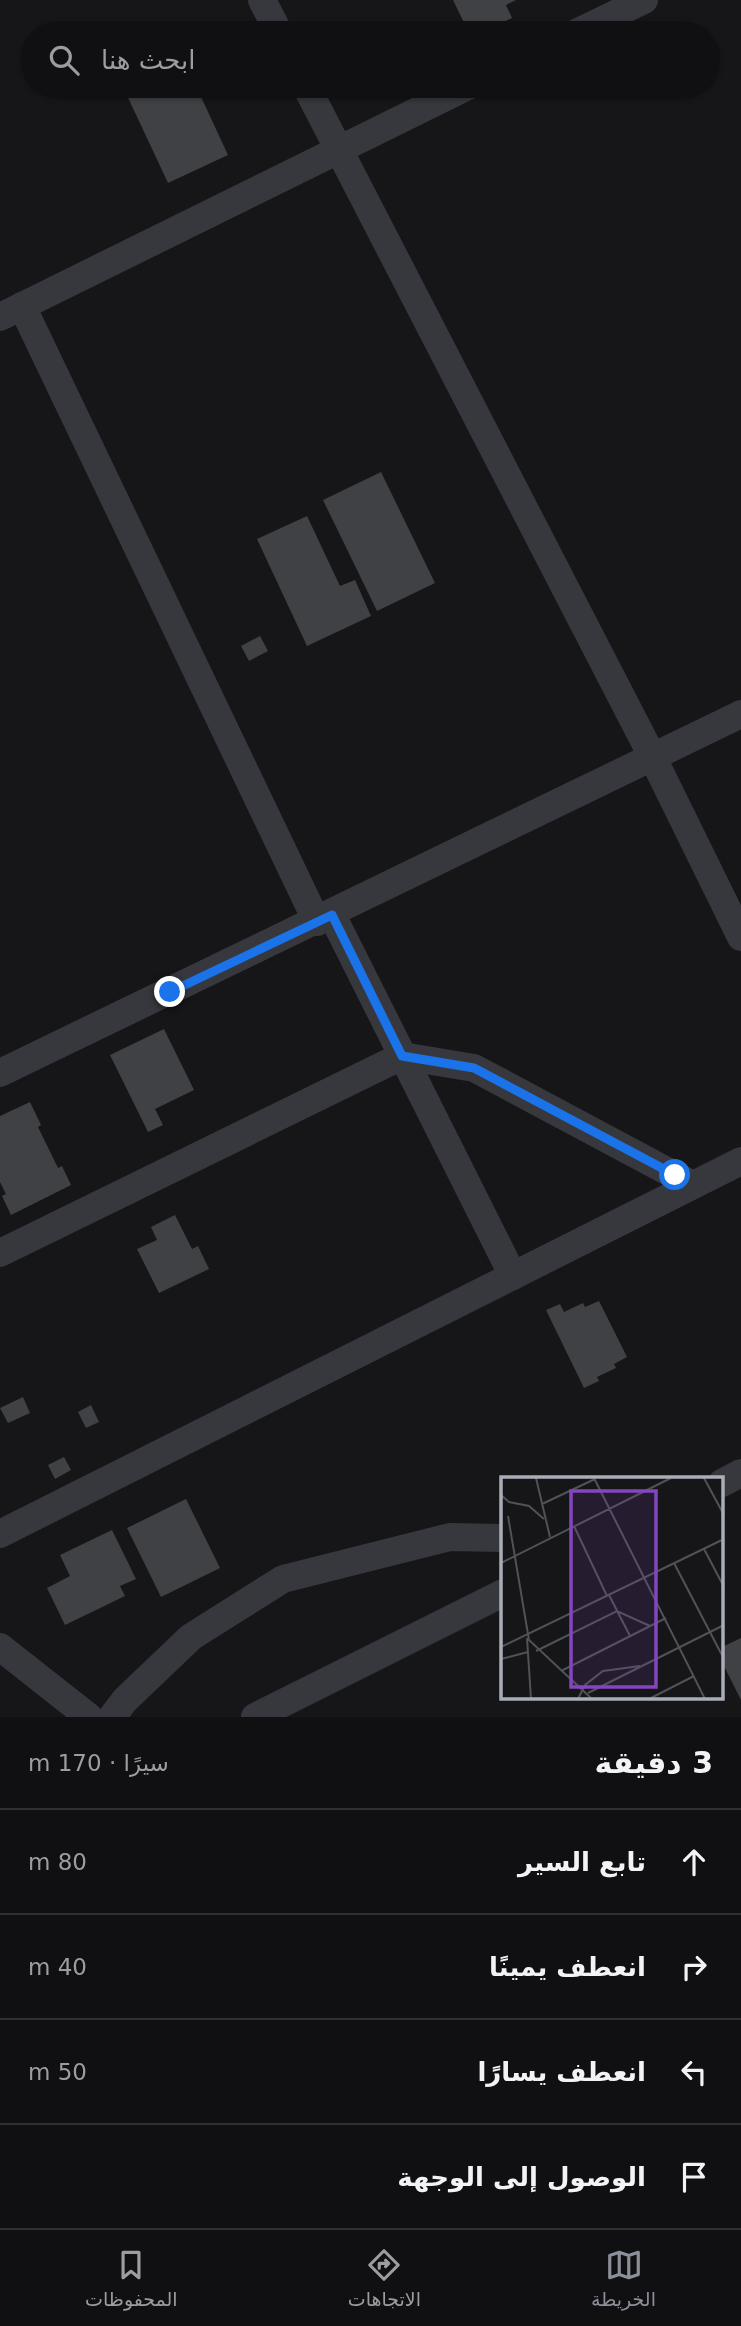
<!DOCTYPE html>
<html lang="ar">
<meta charset="utf-8">
<style>
:root{--surface:#101012;--page:#19191b;--text:#f1f3f6;--muted:#9c9d9f;--line:#303032;--accent:#8c9099}
body{margin:0;font-family:"DejaVu Sans",Vazirmatn,sans-serif;background:var(--page);color:var(--text);direction:rtl}
.stop{position:absolute;width:21px;height:21px;margin:-16px;border:5px solid #1a73e8;border-radius:50%;background:#fff}
.stop.end{background:#1a73e8;border-color:#fff;box-shadow:0 2px 7px #0008}
.list{margin:0;padding:0;list-style:none}
h2{display:flex;justify-content:space-between;align-items:center;height:91px;margin:0;padding:0 28px;font-size:30px}
h2 small{font-size:23px;font-weight:400;color:var(--muted)}
.list li{display:grid;grid-template-columns:46px 1fr auto;gap:21px;align-items:center;box-sizing:border-box;height:105px;padding:0 28px;border-top:2px solid var(--line)}
.list b{display:block;font-size:26px;white-space:nowrap}
.list em{font-size:23px;font-style:normal;color:var(--muted)}
.icon{flex:none;width:38px;height:38px;fill:none;stroke:currentColor;stroke-width:2;stroke-linecap:round;stroke-linejoin:round}
.map{position:relative;flex:none;width:741px;height:1717px;overflow:hidden;direction:ltr}
.search{position:absolute;background:var(--surface);box-shadow:0 2px 5px #0004;left:21px;right:21px;top:21px;height:77px;display:flex;align-items:center;gap:18px;box-sizing:border-box;padding:0 24px;border-radius:38px;color:var(--muted);font-size:26px}
.sheet{height:511px;background:var(--surface)}
nav{display:flex;justify-content:space-around;align-items:center;box-sizing:border-box;height:98px;border-top:2px solid var(--line);background:var(--surface);font-size:19px;color:var(--muted)}
nav a{display:grid;justify-items:center;gap:4px}
nav .on{color:var(--accent)}
.map>svg:first-child{display:block}
.building{fill:#404145}
.lines{fill:none;stroke-linecap:round;stroke-linejoin:round}
.street{stroke:#37383d;stroke-width:28}
.route{stroke:#1a73e8;stroke-width:9}
.inset-road{fill:none;stroke:#505258;stroke-width:2}
.view{fill:#8446be;fill-opacity:0.15;stroke:#8446be;stroke-width:3.5}
.inset-edge{fill:none;stroke:#a8adb8;stroke-width:3.5}
</style>
<div class="map">
<svg width="741" height="1717" viewBox="0 0 741 1717">
<rect width="100%" height="100%" fill="#161618"/>
<g class="building">
<polygon points="453,0 516,0 506,5 512,18 479,33 469,33"/>
<polygon points="125,86 196,86 228,155 168,183 123,87"/>
<polygon points="381,472 435,583 377,611 323,500"/>
<polygon points="307,516 340,586 355,580 371,616 307,646 257,539"/>
<polygon points="260,636 268,651 249,661 241,646"/>
<polygon points="164,1029 194,1090 155,1109 163,1125 148,1132 110,1055"/>
<polygon points="30,1102 41,1125 38,1127 58,1168 62,1166 71,1185 11,1215 2,1196 6,1194 0,1182 0,1116"/>
<polygon points="175,1215 192,1249 198,1246 209,1269 159,1293 137,1249 157,1240 151,1227"/>
<polygon points="599,1301 627,1357 614,1364 616,1368 597,1377 599,1381 584,1388 546,1310 560,1304 564,1312 583,1303 585,1307"/>
<polygon points="23,1397 30,1413 8,1423 0,1408"/>
<polygon points="91,1405 99,1422 86,1428 78,1412"/>
<polygon points="64,1457 71,1470 55,1479 48,1465"/>
<polygon points="186,1499 220,1568 161,1597 127,1528"/>
<polygon points="112,1530 136,1579 120,1586 125,1596 65,1625 47,1588 70,1576 60,1555"/>
<polygon points="741,1638 741,1700 722,1662 722,1647"/>
</g>
<g class="lines">
<g class="street">
<polyline points="262,0 279,33"/>
<polyline points="576,33 644,0"/>
<polyline points="306,86 653,758 741,937"/>
<polyline points="22,306 317,922"/>
<polyline points="0,317 468,86"/>
<polyline points="332,915 513,1276"/>
<polyline points="0,1073 741,714"/>
<polyline points="0,1253 402,1056 474,1068 693,1185"/>
<polyline points="722,1483 741,1473"/>
<polyline points="0,1534 741,1161"/>
<polyline points="0,1647 89,1717"/>
<polyline points="112,1717 125,1700 191,1637 283,1579 450,1537 503,1538"/>
<polyline points="255,1717 503,1593"/>
</g>
</g>
<g class="lines">
<polyline class="route" points="170,992 332,915 402,1056 474,1068 675,1175"/>
</g>
<g transform="translate(501 1477)">
<rect width="222" height="222" fill="#161618"/>
<path class="inset-road" d="M35,1L49,60M93,1L204,222M203,1L223,38M0,18L8,25L28,29L43,42M41,27L94,2M7,39L28,163L91,222M73,49L106,119M203,72L223,110M0,86L170,1M173,86L223,182M108,118L129,159M26,161L30,222M0,170L223,62M35,174L116,134L149,149M0,182L27,175M60,194L165,141M87,216L223,148M77,222L84,208L102,194L139,189M148,222L193,199"/>
<path class="view" d="M70,14H155V210H70Z"/>
<rect width="222" height="222" class="inset-edge"/>
</g>
</svg>
<div class="stop" style="left:675px;top:1175px"></div>
<div class="stop end" style="left:170px;top:992px"></div>
<div class="search"><svg class="icon" aria-label="search" viewBox="0 0 24 24"><circle cx="10" cy="10" r="6"/><path d="M15 15l6 6"/></svg>ابحث هنا</div>
</div>
<section class="sheet">
<h2>3 دقيقة<small>سيرًا · 170 m</small></h2>
<ul class="list">
<li><svg class="icon" aria-label="ahead" viewBox="0 0 24 24"><path d="M12 20V5M6 11l6-6 6 6"/></svg><div><b>تابع السير</b></div><em>80 m</em></li>
<li><svg class="icon" aria-label="right" viewBox="0 0 24 24"><path d="M7 20v-9h11M14 6l5 5-5 5"/></svg><div><b>انعطف يمينًا</b></div><em>40 m</em></li>
<li><svg class="icon" aria-label="left" viewBox="0 0 24 24"><path d="M17 20v-9H6M10 6l-5 5 5 5"/></svg><div><b>انعطف يسارًا</b></div><em>50 m</em></li>
<li><svg class="icon" aria-label="arrive" viewBox="0 0 24 24"><path d="M6 21V4h12l-3 4 3 4H6"/></svg><div><b>الوصول إلى الوجهة</b></div></li>
</ul>
</section>
<nav>
<a class="on"><svg class="icon" aria-label="map" viewBox="0 0 24 24"><path d="M3 6l6-2 6 2 6-2v14l-6 2-6-2-6 2zM9 4v14M15 6v14"/></svg>الخريطة</a>
<a><svg class="icon" aria-label="directions" viewBox="0 0 24 24"><path d="M12 3l9 9-9 9-9-9zM9 14v-3h6M13 9l2 2-2 2"/></svg>الاتجاهات</a>
<a><svg class="icon" aria-label="saved" viewBox="0 0 24 24"><path d="M7 4h10v16l-5-4-5 4z"/></svg>المحفوظات</a>
</nav>
